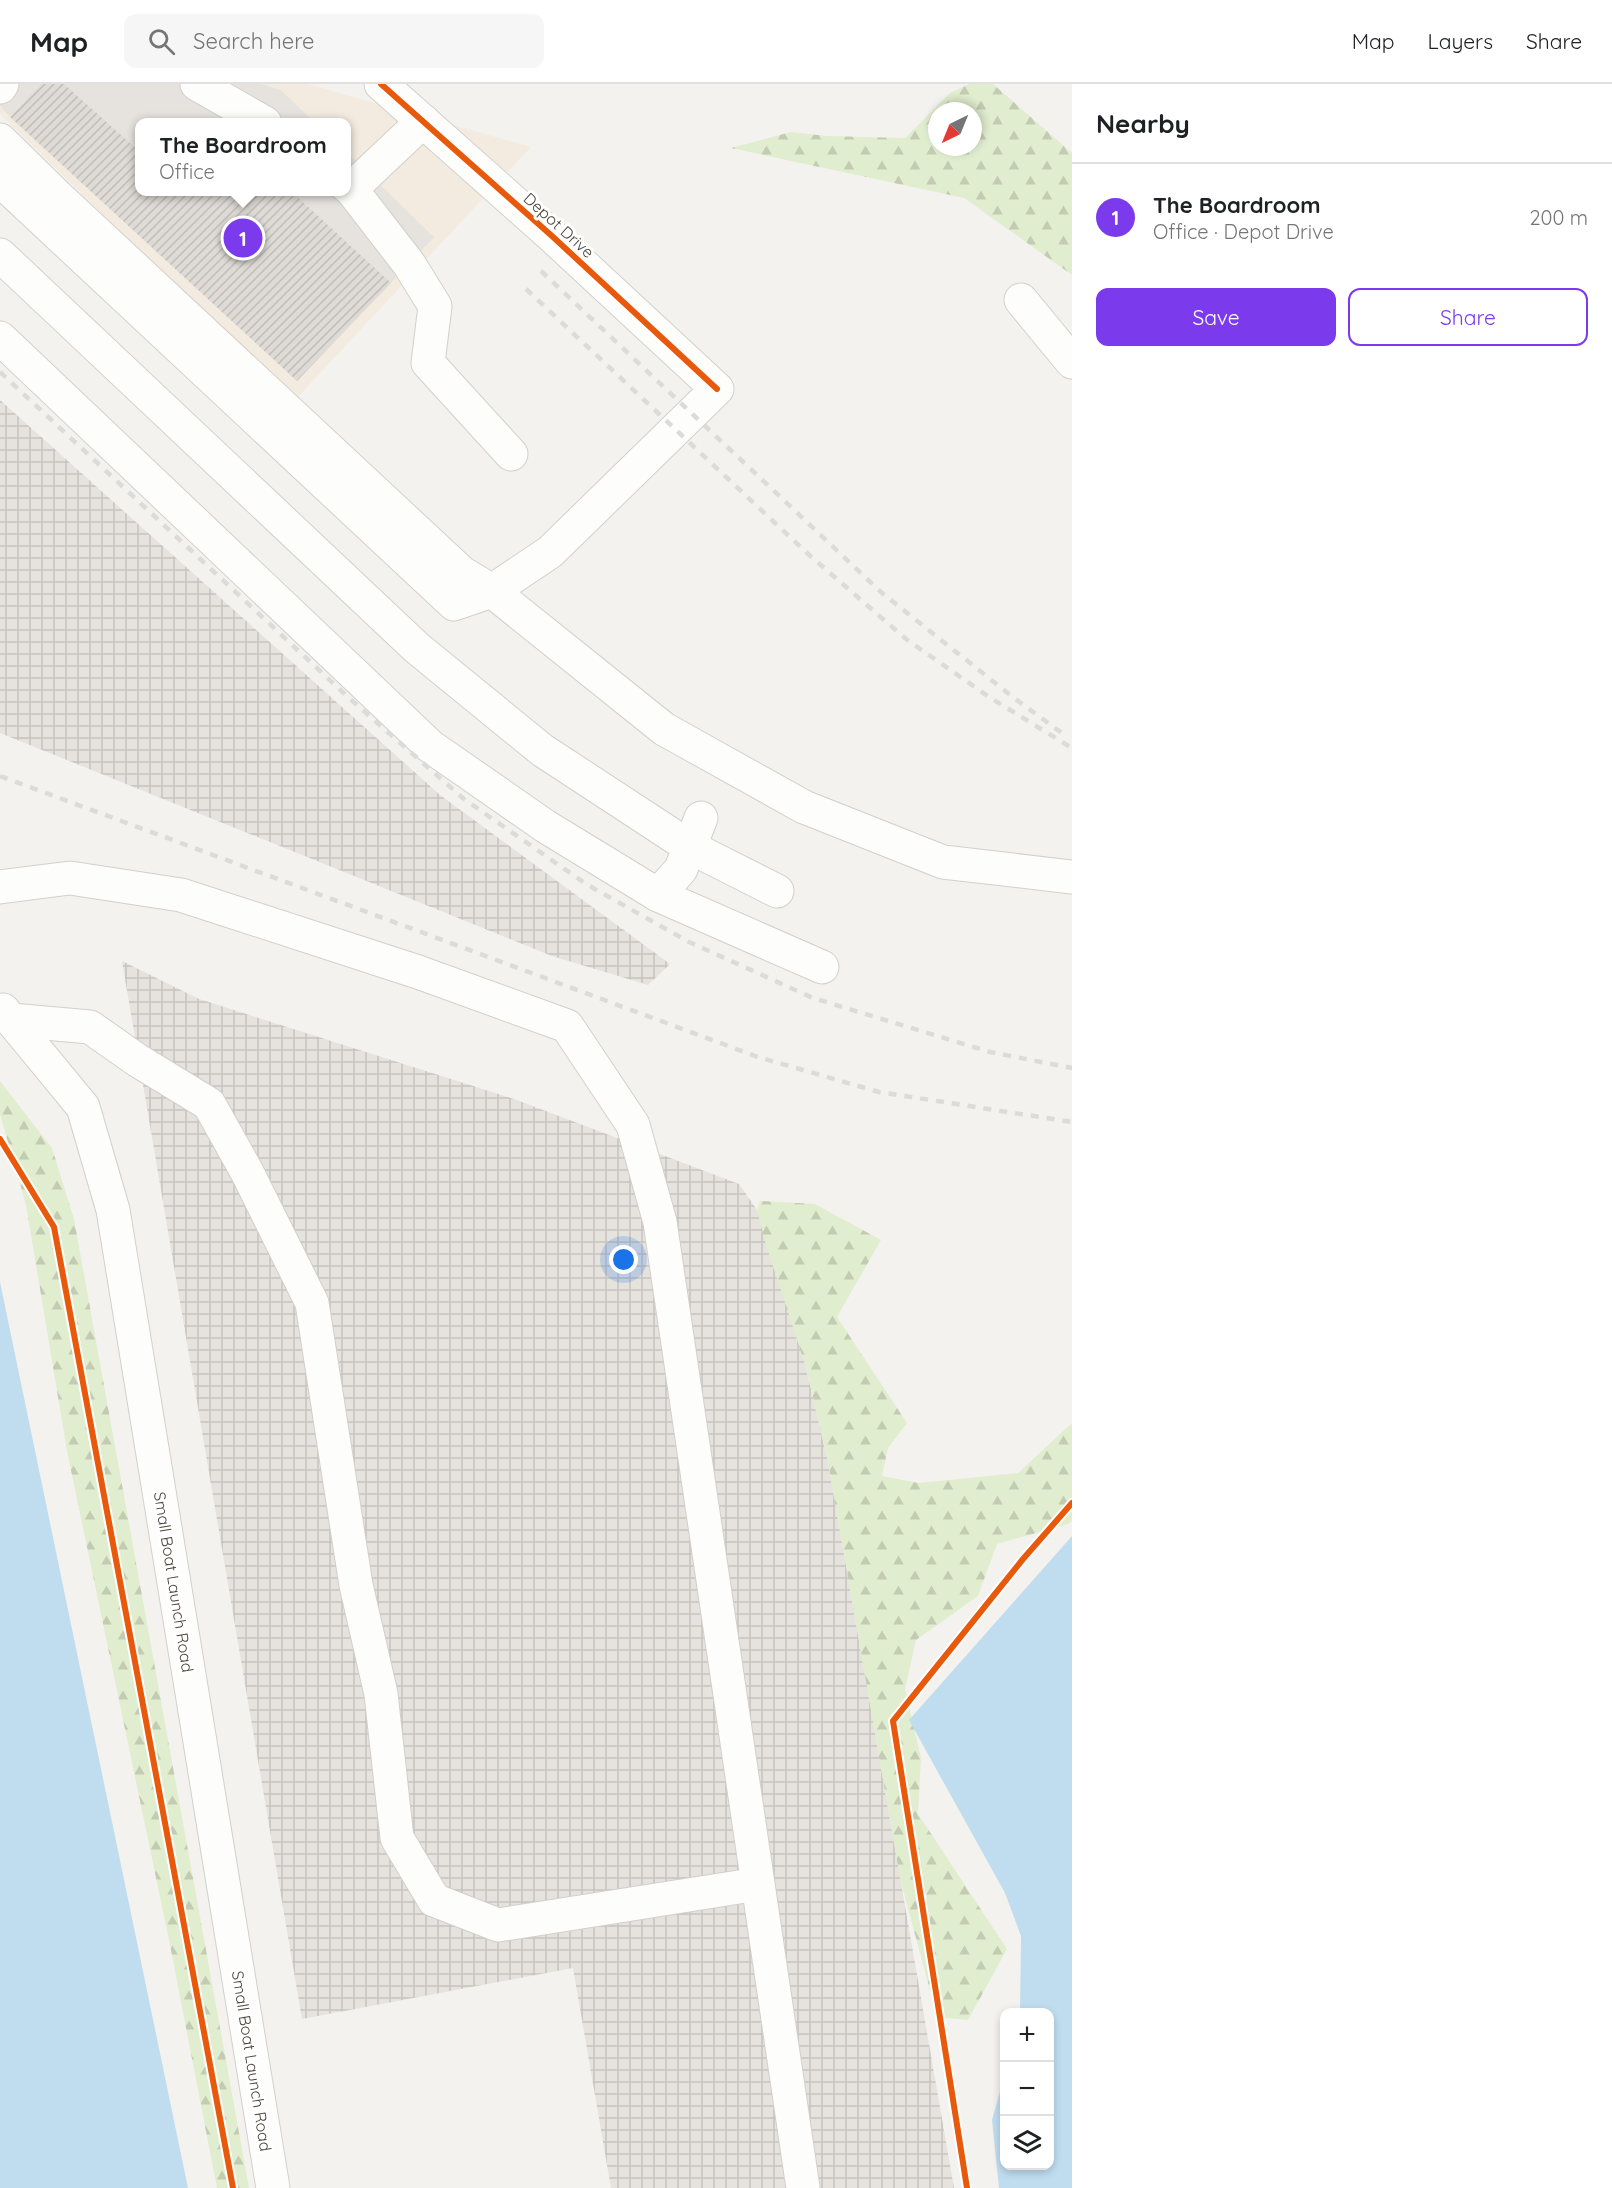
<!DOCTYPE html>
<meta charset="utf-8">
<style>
:root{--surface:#fff;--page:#f6f6f6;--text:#202124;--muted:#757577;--line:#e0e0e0;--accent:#7c3aed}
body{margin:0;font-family:Quicksand,sans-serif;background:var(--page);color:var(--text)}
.controls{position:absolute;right:18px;bottom:18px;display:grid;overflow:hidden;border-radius:12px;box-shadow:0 3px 9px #0003}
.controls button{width:54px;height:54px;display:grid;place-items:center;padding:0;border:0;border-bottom:2px solid var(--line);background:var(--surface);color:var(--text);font:30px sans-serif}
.compass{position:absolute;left:928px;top:18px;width:54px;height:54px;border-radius:50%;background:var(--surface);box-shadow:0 3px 9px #0003;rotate:223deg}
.you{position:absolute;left:624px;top:1176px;width:21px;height:21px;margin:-15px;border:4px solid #fff;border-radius:50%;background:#1a73e8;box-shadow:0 0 0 9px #1a73e833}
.badge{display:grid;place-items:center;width:39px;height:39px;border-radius:50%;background:var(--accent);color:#fff;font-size:20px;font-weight:700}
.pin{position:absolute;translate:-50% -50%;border:3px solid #fff;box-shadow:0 2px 6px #0006}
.popup{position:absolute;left:135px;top:34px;width:216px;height:78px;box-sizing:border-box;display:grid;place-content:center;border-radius:12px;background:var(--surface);filter:drop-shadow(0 2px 4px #0005);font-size:20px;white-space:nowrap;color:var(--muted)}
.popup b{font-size:22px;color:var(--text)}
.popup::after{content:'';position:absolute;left:50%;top:100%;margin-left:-12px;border:12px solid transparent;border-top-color:var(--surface)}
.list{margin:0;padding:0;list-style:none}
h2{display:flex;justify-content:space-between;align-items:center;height:78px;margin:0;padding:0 24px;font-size:26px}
h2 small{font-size:20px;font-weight:400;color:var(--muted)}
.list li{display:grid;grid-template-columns:39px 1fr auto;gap:18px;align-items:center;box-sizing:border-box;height:108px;padding:0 24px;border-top:2px solid var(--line)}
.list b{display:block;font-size:22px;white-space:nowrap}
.list p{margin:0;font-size:20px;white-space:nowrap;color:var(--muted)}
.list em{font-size:20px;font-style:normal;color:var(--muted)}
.actions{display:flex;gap:12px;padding:18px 24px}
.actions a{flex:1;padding:14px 0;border:2px solid var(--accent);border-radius:12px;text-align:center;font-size:21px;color:var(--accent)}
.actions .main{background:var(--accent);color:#fff}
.icon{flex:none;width:33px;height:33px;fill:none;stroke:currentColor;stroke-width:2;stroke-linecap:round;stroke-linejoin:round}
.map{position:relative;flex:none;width:1072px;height:2104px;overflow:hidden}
header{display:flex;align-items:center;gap:36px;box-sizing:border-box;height:84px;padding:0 30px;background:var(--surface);border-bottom:2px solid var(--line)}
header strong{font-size:28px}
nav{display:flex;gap:33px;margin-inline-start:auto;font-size:21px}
.search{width:420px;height:54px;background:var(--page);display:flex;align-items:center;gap:15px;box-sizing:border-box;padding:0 21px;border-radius:12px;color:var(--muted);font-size:22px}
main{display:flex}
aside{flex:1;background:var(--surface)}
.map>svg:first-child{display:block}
.commercial{fill:#f3ebdf;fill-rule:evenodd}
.industrial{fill:url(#industrial-grid)}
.forest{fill:url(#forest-firs);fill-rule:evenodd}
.parking{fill:#e6e3df}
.water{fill:#c0ddf0}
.building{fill:url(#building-hatch)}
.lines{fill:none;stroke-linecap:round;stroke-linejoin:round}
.minor-casing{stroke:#d2d0cb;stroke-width:35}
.minor{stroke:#fdfdfc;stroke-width:33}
.rail{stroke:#dbdbda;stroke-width:4.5;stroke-dasharray:8 8;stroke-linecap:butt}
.cycleway-casing{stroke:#fff;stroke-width:10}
.cycleway{stroke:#e8590c;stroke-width:6}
.labels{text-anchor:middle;stroke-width:6;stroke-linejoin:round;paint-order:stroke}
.street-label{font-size:16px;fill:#4b4439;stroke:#fff}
</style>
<header>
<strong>Map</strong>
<div class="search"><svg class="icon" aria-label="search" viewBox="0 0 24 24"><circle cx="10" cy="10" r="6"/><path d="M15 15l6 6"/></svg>Search here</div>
<nav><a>Map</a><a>Layers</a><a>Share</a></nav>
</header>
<main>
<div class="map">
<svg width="1072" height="2104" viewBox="0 0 1072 2104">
<defs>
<pattern id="industrial-grid" width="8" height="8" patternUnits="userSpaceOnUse" patternTransform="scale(1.5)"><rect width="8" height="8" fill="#e6e2de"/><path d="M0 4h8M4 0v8" fill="none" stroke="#c7c3bf"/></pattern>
<pattern id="forest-firs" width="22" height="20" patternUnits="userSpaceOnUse" patternTransform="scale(1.5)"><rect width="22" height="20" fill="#e1edcf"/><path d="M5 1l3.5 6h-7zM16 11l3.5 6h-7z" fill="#c3ccb2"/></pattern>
<pattern id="building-hatch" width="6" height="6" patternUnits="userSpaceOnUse" patternTransform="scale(1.5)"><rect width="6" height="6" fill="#dedbd6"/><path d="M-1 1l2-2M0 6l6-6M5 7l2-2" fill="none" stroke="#c0bdb8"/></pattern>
</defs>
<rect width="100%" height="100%" fill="#f4f2ee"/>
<path class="commercial" d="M0,0H308L531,63L294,317L0,30ZM140,39H346V108H140Z"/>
<g class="industrial">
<polygon points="0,316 440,711 670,880 648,901 552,872 0,649"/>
<polygon points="122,877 199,915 514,1015 739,1100 775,1152 828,1378 954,2104 611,2104 573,1884 302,1935"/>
</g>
<g class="forest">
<path d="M969,0H993L1072,69V191L964,114L731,64L791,48L827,52L905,54L950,9ZM937,27H973V63H937Z"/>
<polygon points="0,997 52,1064 74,1135 249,2104 217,2104 169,1856 67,1367 26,1121 0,1030"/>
<polygon points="760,1117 815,1120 881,1156 837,1233 907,1339 888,1364 882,1392 919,1399 1018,1389 1072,1339 1072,1437 1068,1440 997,1460 978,1512 916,1556 905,1605 921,1674 918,1730 1007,1865 968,1936 937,1933 900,1794 828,1378 806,1283 767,1164 757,1127"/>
</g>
<g class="parking">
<polygon points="0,0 41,0 10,33 0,22"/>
<polygon points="64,0 261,0 281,6 314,38 140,39 139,68"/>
<polygon points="347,69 434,153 391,199 292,108 346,108"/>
</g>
<g class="water">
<polygon points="0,1198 188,2104 0,2104"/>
<polygon points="1072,1452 1072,2104 999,2104 992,2036 1004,1993 1005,2082 1050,2082 1050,1928 1020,1928 1021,1852 1005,1809 909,1636"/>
</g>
<polygon class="building" points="41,0 64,0 140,68 140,108 182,108 185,109 186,108 292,108 391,199 297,297 10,33"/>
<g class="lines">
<defs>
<g id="minor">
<polyline points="197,0 265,39"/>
<polyline points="0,3 2,0"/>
<polyline points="0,56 56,111 462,489 492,507 550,468 717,305 552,152 381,0"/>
<polyline points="0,96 454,520 492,507 664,645 804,723 943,778 1072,793"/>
<polyline points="346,101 351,105 423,37"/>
<polyline points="351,105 409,180 435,222 428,279 511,370"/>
<polyline points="0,171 417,564 542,666 690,763 777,807"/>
<polyline points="1021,216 1072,278"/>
<polyline points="0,254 430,662 545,742 658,811 822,883"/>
<polyline points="0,803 70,794 181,811 418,888 567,942 633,1041 660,1138 803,2104"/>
<polyline points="658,811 681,785 701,734"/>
<polyline points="3,926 83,1023 113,1126 273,2104"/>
<polyline points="11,936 90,943 137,976 209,1020 247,1088 312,1219 356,1501 381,1610 397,1754 434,1816 498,1841 758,1800"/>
</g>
</defs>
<use href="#minor" class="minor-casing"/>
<use href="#minor" class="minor"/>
<g class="rail">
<polyline points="541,187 882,509 1014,614 1066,652"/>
<polyline points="526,205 807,469 906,555 989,613 1072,664"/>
<polyline points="0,288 349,614 464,715 586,800 689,858 813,914 990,968 1072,984"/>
<polyline points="0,692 758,973 879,1008 1072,1038"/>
</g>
<defs>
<g id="cycleway">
<polyline points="381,0 552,152 717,305"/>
<polyline points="0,1055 54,1143 233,2104"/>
<polyline points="967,2104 893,1637 1023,1475 1072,1419"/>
</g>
</defs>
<use href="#cycleway" class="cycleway-casing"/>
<use href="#cycleway" class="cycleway"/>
</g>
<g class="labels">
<g class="street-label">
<text transform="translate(559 141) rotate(42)" y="6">Depot Drive</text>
<text transform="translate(174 1498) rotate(81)" y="6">Small Boat Launch Road</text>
<text transform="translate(252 1977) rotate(81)" y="6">Small Boat Launch Road</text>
</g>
</g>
</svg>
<div class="controls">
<button>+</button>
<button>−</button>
<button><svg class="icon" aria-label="layers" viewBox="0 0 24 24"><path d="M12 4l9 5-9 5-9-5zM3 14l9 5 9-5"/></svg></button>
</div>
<svg class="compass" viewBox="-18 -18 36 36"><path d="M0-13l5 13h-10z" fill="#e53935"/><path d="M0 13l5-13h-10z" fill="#757577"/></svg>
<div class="you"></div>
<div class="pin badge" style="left:243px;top:154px">1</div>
<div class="popup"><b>The Boardroom</b>Office</div>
</div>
<aside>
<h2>Nearby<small></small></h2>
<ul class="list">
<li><span class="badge">1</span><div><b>The Boardroom</b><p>Office · Depot Drive</p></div><em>200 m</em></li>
</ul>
<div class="actions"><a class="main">Save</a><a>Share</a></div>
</aside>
</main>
